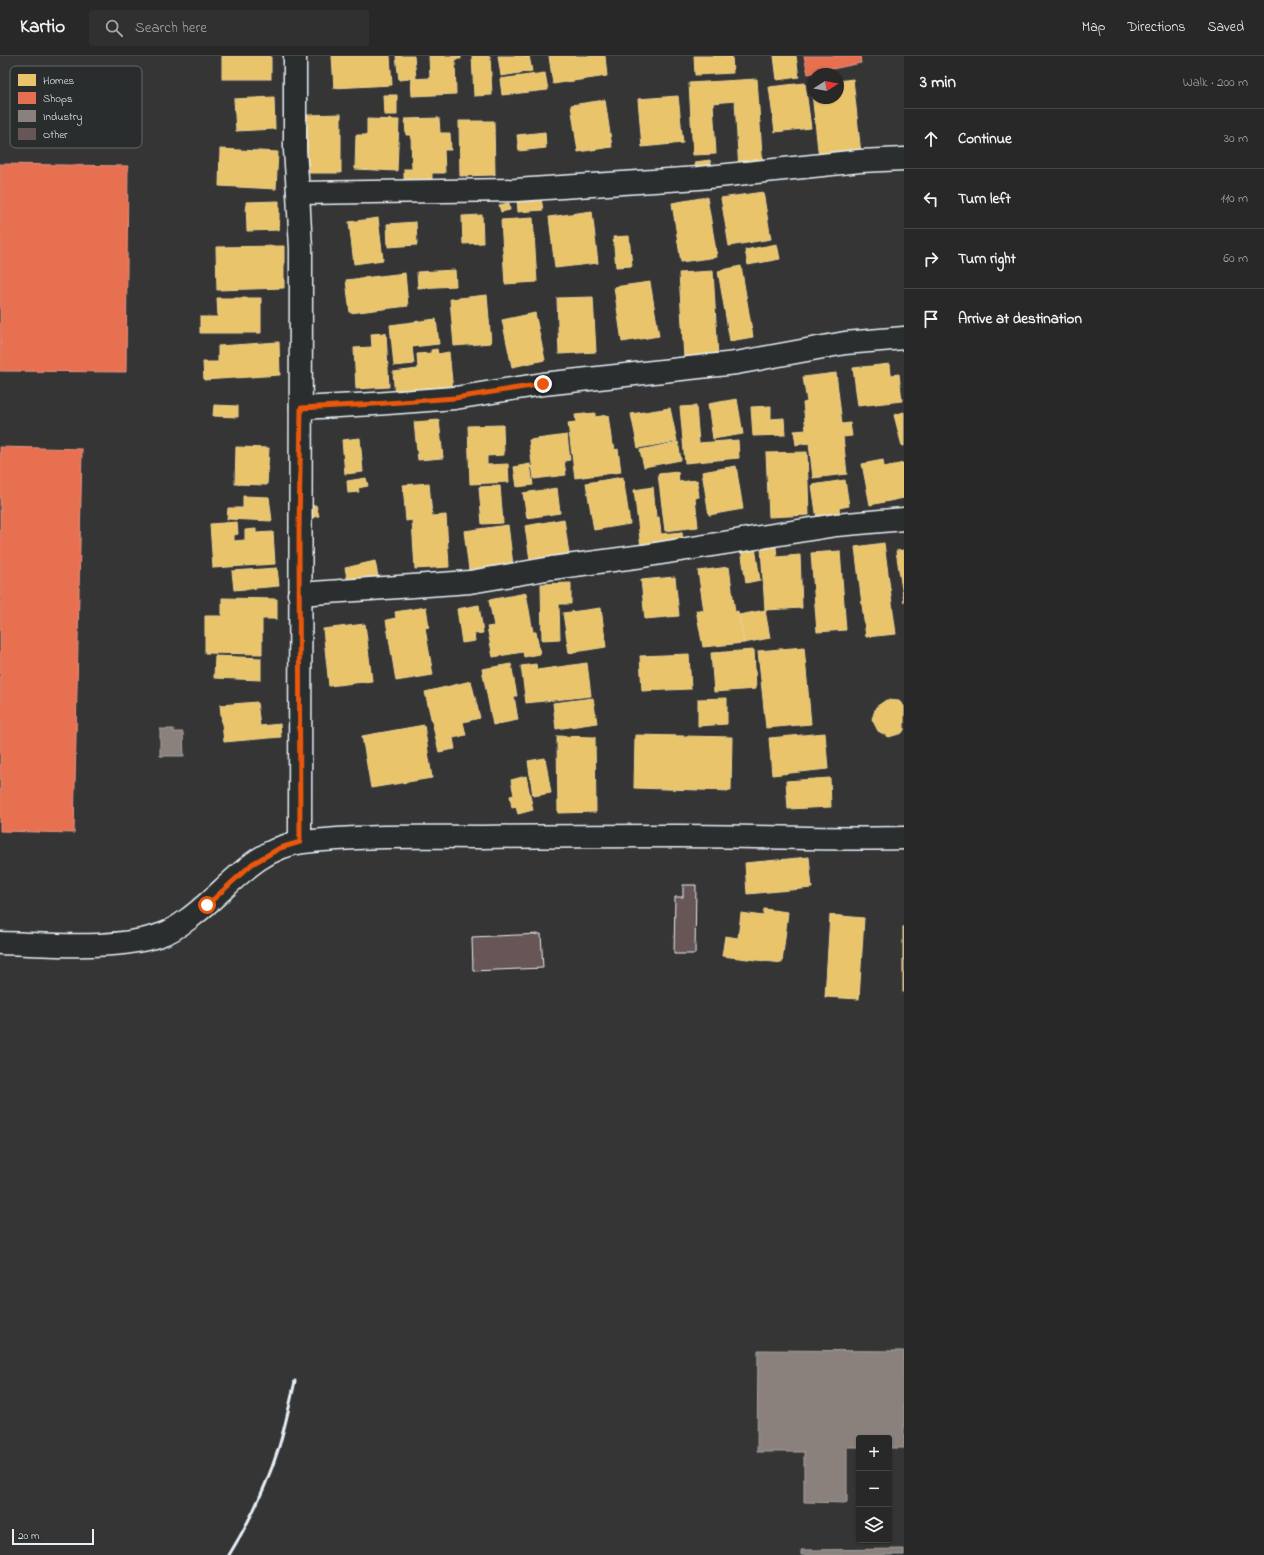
<!DOCTYPE html>
<meta charset="utf-8">
<style>
:root{--surface:#282828;--page:#303030;--text:#f1f3f6;--muted:#a5a6a8;--line:#444445}
body{margin:0;font-family:"Indie Flower",sans-serif;background:var(--page);color:var(--text)}
.controls{position:absolute;right:12px;bottom:12px;display:grid;overflow:hidden;border-radius:4px;box-shadow:0 1px 3px #0004}
.controls button{width:36px;height:36px;display:grid;place-items:center;padding:0;border:0;border-bottom:1px solid var(--line);background:var(--surface);color:var(--text);font:20px sans-serif}
.compass{position:absolute;left:808px;top:12px;width:36px;height:36px;border-radius:50%;background:var(--surface);box-shadow:0 1px 3px #0004;rotate:79deg}
.scale{position:absolute;left:12px;bottom:10px;width:82px;box-sizing:border-box;padding-left:4px;border:2px solid #e8f1f8;border-top:0;font-size:11px;line-height:14px;white-space:nowrap;color:#e8f1f8;-webkit-text-stroke:3px #2a2d2e;paint-order:stroke}
.stop{position:absolute;width:12px;height:12px;margin:-9px;border:3px solid #ea580c;border-radius:50%;background:#fff}
.stop.end{background:#ea580c;border-color:#fff;box-shadow:0 1px 4px #0008}
.list{margin:0;padding:0;list-style:none}
h2{display:flex;justify-content:space-between;align-items:center;height:52px;margin:0;padding:0 16px;font-size:17px}
h2 small{font-size:13px;font-weight:400;color:var(--muted)}
.list li{display:grid;grid-template-columns:26px 1fr auto;gap:12px;align-items:center;box-sizing:border-box;height:60px;padding:0 16px;border-top:1px solid var(--line)}
.list b{display:block;font-size:15px;white-space:nowrap}
.list em{font-size:13px;font-style:normal;color:var(--muted)}
.icon{flex:none;width:22px;height:22px;fill:none;stroke:currentColor;stroke-width:2;stroke-linecap:round;stroke-linejoin:round}
.map{position:relative;flex:none;width:904px;height:1499px;overflow:hidden}
header{display:flex;align-items:center;gap:24px;box-sizing:border-box;height:56px;padding:0 20px;background:var(--surface);border-bottom:1px solid var(--line)}
header strong{font-size:19px}
nav{display:flex;gap:22px;margin-inline-start:auto;font-size:14px}
.search{width:280px;height:36px;background:var(--page);display:flex;align-items:center;gap:10px;box-sizing:border-box;padding:0 14px;border-radius:4px;color:var(--muted);font-size:15px}
main{display:flex}
aside{flex:1;background:var(--surface)}
.map>svg:first-child{display:block}
.homes{fill:#e9c46a;stroke:#e9d295}
.shops{fill:#e76f51;stroke:#e79683}
.industry{fill:#8a817c;stroke:#a6a3a1}
.building{fill:#685656;stroke:#e8f1f8}
.lines{fill:none;stroke-linecap:round;stroke-linejoin:round}
.minor-casing{stroke:#e8f1f8;stroke-width:25}
.minor{stroke:#2a2d2e;stroke-width:22}
.rail{stroke:#e8f1f8;stroke-width:3}
.route{stroke:#ea580c;stroke-width:5}
.key{fill:#2a2d2e;stroke:#63686b;stroke-width:1}
.key-label{font-size:11px;fill:#e8f1f8}
</style>
<header>
<strong>Kartio</strong>
<div class="search"><svg class="icon" aria-label="search" viewBox="0 0 24 24"><circle cx="10" cy="10" r="6"/><path d="M15 15l6 6"/></svg>Search here</div>
<nav><a>Map</a><a>Directions</a><a>Saved</a></nav>
</header>
<main>
<div class="map">
<svg width="904" height="1499" viewBox="0 0 904 1499">
<rect width="100%" height="100%" fill="#363536"/>
<filter id="ink" filterUnits="userSpaceOnUse"><feTurbulence type="fractalNoise" baseFrequency=".025" numOctaves="2"/><feDisplacementMap in="SourceGraphic" scale="8" xChannelSelector="R" yChannelSelector="G"/><feConvolveMatrix kernelMatrix="1 2 1 2 8 2 1 2 1" color-interpolation-filters="sRGB"/></filter>
<g filter="url(#ink)">
<g class="homes">
<rect x="222" y="0" width="49" height="23"/>
<polygon points="332,0 390,0 392,29 334,32"/>
<polygon points="396,0 414,0 416,22 399,24"/>
<polygon points="429,0 461,0 461,3 455,3 456,38 412,40 411,23 430,22"/>
<polygon points="472,0 490,0 492,39 474,40"/>
<polygon points="498,0 529,0 532,15 501,20"/>
<polygon points="549,0 605,0 607,20 553,28"/>
<polygon points="694,0 732,0 733,17 695,19"/>
<polygon points="774,0 796,0 799,21 777,24"/>
<polygon points="545,17 548,34 502,39 500,23"/>
<polygon points="757,23 763,113 739,115 735,45 713,47 716,98 693,99 689,27"/>
<polygon points="853,23 861,98 819,103 811,28 814,28 814,42 838,42 838,25"/>
<polygon points="805,27 811,72 775,76 769,31"/>
<polygon points="383,39 397,39 397,59 384,59"/>
<polygon points="678,40 683,87 642,91 638,43"/>
<polygon points="274,41 275,73 236,75 234,43"/>
<polygon points="605,44 612,91 578,96 571,49"/>
<polygon points="341,58 341,117 308,117 307,59"/>
<polygon points="439,62 440,77 450,77 451,94 444,94 445,117 432,117 432,125 404,125 404,113 412,113 411,79 406,79 405,63"/>
<polygon points="367,63 399,64 397,115 355,113 356,79 367,79"/>
<polygon points="459,65 494,65 495,119 460,120"/>
<polygon points="545,76 546,92 519,95 517,79"/>
<polygon points="220,93 278,96 276,133 219,130"/>
<polygon points="710,104 711,113 696,115 695,106"/>
<polygon points="763,136 771,183 729,190 721,142"/>
<polygon points="707,141 717,201 681,206 672,147"/>
<polygon points="541,142 543,154 518,156 517,144"/>
<polygon points="279,145 279,174 247,175 246,146"/>
<polygon points="509,147 510,154 501,156 499,149"/>
<polygon points="592,155 598,207 555,212 549,161"/>
<polygon points="482,159 483,187 463,188 462,160"/>
<polygon points="378,162 383,204 354,208 349,166"/>
<polygon points="533,162 537,226 505,228 501,164"/>
<polygon points="416,166 417,189 388,191 387,168"/>
<polygon points="629,180 632,210 616,211 613,181"/>
<polygon points="777,188 780,203 748,209 745,194"/>
<polygon points="284,190 284,232 217,234 216,191"/>
<polygon points="741,210 753,281 730,285 718,215"/>
<polygon points="455,214 456,230 418,232 417,216"/>
<polygon points="713,215 718,301 684,303 679,217"/>
<polygon points="405,217 408,250 350,257 346,224"/>
<polygon points="650,226 659,280 622,286 614,231"/>
<polygon points="487,239 491,287 454,290 450,243"/>
<polygon points="593,241 596,296 559,298 557,242"/>
<polygon points="217,242 261,242 261,277 200,277 200,261 218,261"/>
<polygon points="535,257 545,304 512,311 502,264"/>
<polygon points="436,263 439,288 412,291 414,308 394,310 390,269"/>
<polygon points="386,277 389,331 356,333 354,292 372,291 371,278"/>
<polygon points="279,286 280,319 204,324 203,306 218,306 218,290"/>
<polygon points="437,293 438,298 449,296 453,335 395,341 393,316 418,313 417,298 431,297 431,294"/>
<polygon points="890,308 891,319 899,318 902,345 858,350 853,312"/>
<polygon points="836,317 842,368 850,367 852,380 843,381 847,418 813,422 809,387 796,389 794,375 806,374 803,347 807,346 803,321"/>
<polygon points="737,343 743,378 713,383 708,348"/>
<polygon points="214,349 238,350 238,361 213,360"/>
<polygon points="696,350 699,387 738,384 739,402 685,407 680,351"/>
<polygon points="771,350 771,363 784,362 785,379 753,380 751,351"/>
<polygon points="670,352 677,385 638,392 631,358"/>
<polygon points="904,356 904,390 902,390 894,359"/>
<polygon points="595,357 595,361 608,359 612,389 614,389 615,394 618,393 621,416 575,422 568,367 576,366 575,359"/>
<polygon points="439,364 443,402 418,404 414,366"/>
<polygon points="503,369 504,399 487,400 487,409 508,408 509,426 470,428 468,370"/>
<polygon points="567,379 570,404 564,405 566,419 534,423 529,384"/>
<polygon points="360,382 363,416 345,418 342,384"/>
<polygon points="678,386 681,404 644,411 640,394"/>
<polygon points="236,391 269,392 267,429 235,428"/>
<polygon points="807,396 809,459 769,461 766,397"/>
<polygon points="883,404 884,411 904,407 904,442 870,449 862,408"/>
<polygon points="530,408 533,429 517,431 514,411"/>
<polygon points="736,410 743,453 709,459 702,416"/>
<polygon points="678,416 679,426 697,424 699,441 695,442 698,471 665,475 658,418"/>
<polygon points="623,421 630,468 594,474 586,427"/>
<polygon points="366,422 368,430 358,432 359,436 348,437 347,425"/>
<polygon points="845,424 849,450 839,452 840,459 817,463 812,429"/>
<polygon points="429,427 432,460 446,459 449,511 415,513 412,464 406,465 403,429"/>
<polygon points="500,430 503,467 482,468 479,431"/>
<polygon points="653,431 656,461 659,461 661,478 682,476 683,487 641,492 634,434"/>
<polygon points="557,432 560,457 527,462 523,437"/>
<polygon points="243,440 269,441 272,465 227,463 228,452 243,452"/>
<polygon points="316,449 319,460 310,462 308,450"/>
<polygon points="564,463 569,498 530,504 525,470"/>
<polygon points="237,466 238,478 234,479 234,485 245,484 245,474 256,473 256,477 273,476 275,508 213,512 210,468"/>
<polygon points="508,469 513,509 469,514 464,475"/>
<polygon points="884,487 896,578 866,581 855,491"/>
<polygon points="755,491 760,524 746,527 741,493"/>
<polygon points="776,491 777,501 800,499 802,552 765,554 761,492"/>
<polygon points="904,494 904,546 896,495"/>
<polygon points="840,495 846,574 817,576 811,497"/>
<polygon points="375,505 378,520 348,526 345,512"/>
<polygon points="729,511 735,556 738,555 744,587 703,591 696,554 704,555 698,515"/>
<polygon points="277,512 279,530 234,534 232,515"/>
<polygon points="675,521 679,560 645,563 641,524"/>
<polygon points="571,527 571,548 559,548 560,583 542,584 541,528"/>
<polygon points="526,537 533,576 536,576 540,598 524,601 523,596 493,601 487,571 494,570 489,544"/>
<polygon points="222,542 277,543 277,563 262,563 262,598 205,597 205,560 222,560"/>
<polygon points="479,549 483,577 474,578 475,585 462,587 457,553"/>
<polygon points="426,551 429,571 425,572 433,619 396,625 386,564 396,562 395,556"/>
<polygon points="601,552 606,591 569,597 563,557"/>
<polygon points="765,554 770,582 744,587 739,559"/>
<polygon points="365,568 372,625 329,630 323,573"/>
<polygon points="804,591 811,668 766,672 758,595"/>
<polygon points="754,594 756,633 714,636 711,597"/>
<polygon points="689,598 691,633 642,635 640,600"/>
<polygon points="215,600 261,602 261,624 214,622"/>
<polygon points="587,607 591,640 526,647 521,610 536,608 537,614"/>
<polygon points="511,608 517,640 514,640 518,664 493,669 482,613"/>
<polygon points="471,625 480,662 463,666 466,679 453,682 455,693 439,696 425,636"/>
<polygon points="593,642 597,667 556,673 553,647"/>
<polygon points="727,642 727,668 698,670 698,643"/>
<polygon points="886,644 899,645 904,650 904,674 902,677 889,681 878,675 872,663 876,651"/>
<polygon points="257,646 260,670 280,668 281,681 224,686 220,649"/>
<polygon points="424,669 432,722 371,732 362,680"/>
<polygon points="825,677 828,713 772,719 769,682"/>
<polygon points="635,679 732,681 731,735 634,732"/>
<polygon points="557,680 595,681 596,756 558,757"/>
<polygon points="545,702 551,737 533,740 528,705"/>
<polygon points="526,720 533,754 518,758 516,751 512,752 510,740 514,739 511,724"/>
<polygon points="830,722 831,751 788,753 786,725"/>
<polygon points="809,801 812,832 747,838 745,807"/>
<polygon points="764,853 788,856 782,907 722,900 725,880 738,882 741,857 763,860"/>
<polygon points="830,859 864,862 859,943 825,941"/>
<rect x="903" y="871" width="1" height="65"/>
</g>
<g class="shops">
<polygon points="804,0 860,0 861,7 808,18"/>
<polygon points="0,108 128,110 126,316 0,315"/>
<polygon points="0,391 82,393 74,777 0,775"/>
</g>
<g class="industry">
<polygon points="160,673 174,673 174,676 183,676 184,700 160,700"/>
<polygon points="758,1294 904,1295 904,1392 889,1392 889,1382 859,1382 859,1391 847,1391 847,1447 804,1446 804,1396 757,1396"/>
<polygon points="904,1493 904,1499 801,1499 801,1494"/>
</g>
<g class="building">
<polygon points="683,829 696,829 695,898 674,898 675,841 683,841"/>
<polygon points="541,878 543,912 473,915 472,881"/>
</g>
<g class="lines">
<defs>
<g id="minor">
<polyline points="295,0 295,94 298,137 516,134 699,122 860,105 904,103"/>
<polyline points="298,137 301,193 300,786"/>
<polyline points="301,352 374,348 455,342 543,328 736,307 845,287 904,282"/>
<polyline points="299,538 470,526 552,512 643,500 836,469 904,463"/>
<path d="M0,887C48,888 118,895 163,878C173,875 183,867 191,861C226,835 256,791 303,786C362,779 422,781 481,781C547,780 613,780 678,780C754,780 829,784 904,782"/>
</g>
</defs>
<use href="#minor" class="minor-casing"/>
<use href="#minor" class="minor"/>
<path class="rail" d="M229,1499C250,1465 266,1431 278,1394C285,1371 290,1348 295,1325"/>
</g>
</g>
<g class="lines" filter="url(#ink)">
<polyline class="route" points="207,849 252,808 280,792 300,786 299,476 301,352 374,348 455,342 543,328"/>
</g>
<rect x="10" y="10" width="132" height="82" rx="6" class="key"/>
<rect x="18" y="18" width="18" height="12" fill="#e9c46a"/>
<rect x="18" y="36" width="18" height="12" fill="#e76f51"/>
<rect x="18" y="54" width="18" height="12" fill="#8a817c"/>
<rect x="18" y="72" width="18" height="12" fill="#685656"/>
<g class="key-label">
<text x="43" y="28">Homes</text>
<text x="43" y="46">Shops</text>
<text x="43" y="64">Industry</text>
<text x="43" y="82">Other</text>
</g>
</svg>
<div class="controls">
<button>+</button>
<button>−</button>
<button><svg class="icon" aria-label="layers" viewBox="0 0 24 24"><path d="M12 4l9 5-9 5-9-5zM3 14l9 5 9-5"/></svg></button>
</div>
<svg class="compass" viewBox="-18 -18 36 36"><path d="M0-13l5 13h-10z" fill="#e53935"/><path d="M0 13l5-13h-10z" fill="#a5a6a8"/></svg>
<div class="scale">20 m</div>
<div class="stop" style="left:207px;top:849px"></div>
<div class="stop end" style="left:543px;top:328px"></div>
</div>
<aside>
<h2>3 min<small>Walk · 200 m</small></h2>
<ul class="list">
<li><svg class="icon" aria-label="ahead" viewBox="0 0 24 24"><path d="M12 20V5M6 11l6-6 6 6"/></svg><div><b>Continue</b></div><em>30 m</em></li>
<li><svg class="icon" aria-label="left" viewBox="0 0 24 24"><path d="M17 20v-9H6M10 6l-5 5 5 5"/></svg><div><b>Turn left</b></div><em>110 m</em></li>
<li><svg class="icon" aria-label="right" viewBox="0 0 24 24"><path d="M7 20v-9h11M14 6l5 5-5 5"/></svg><div><b>Turn right</b></div><em>60 m</em></li>
<li><svg class="icon" aria-label="arrive" viewBox="0 0 24 24"><path d="M6 21V4h12l-3 4 3 4H6"/></svg><div><b>Arrive at destination</b></div></li>
</ul>
</aside>
</main>
